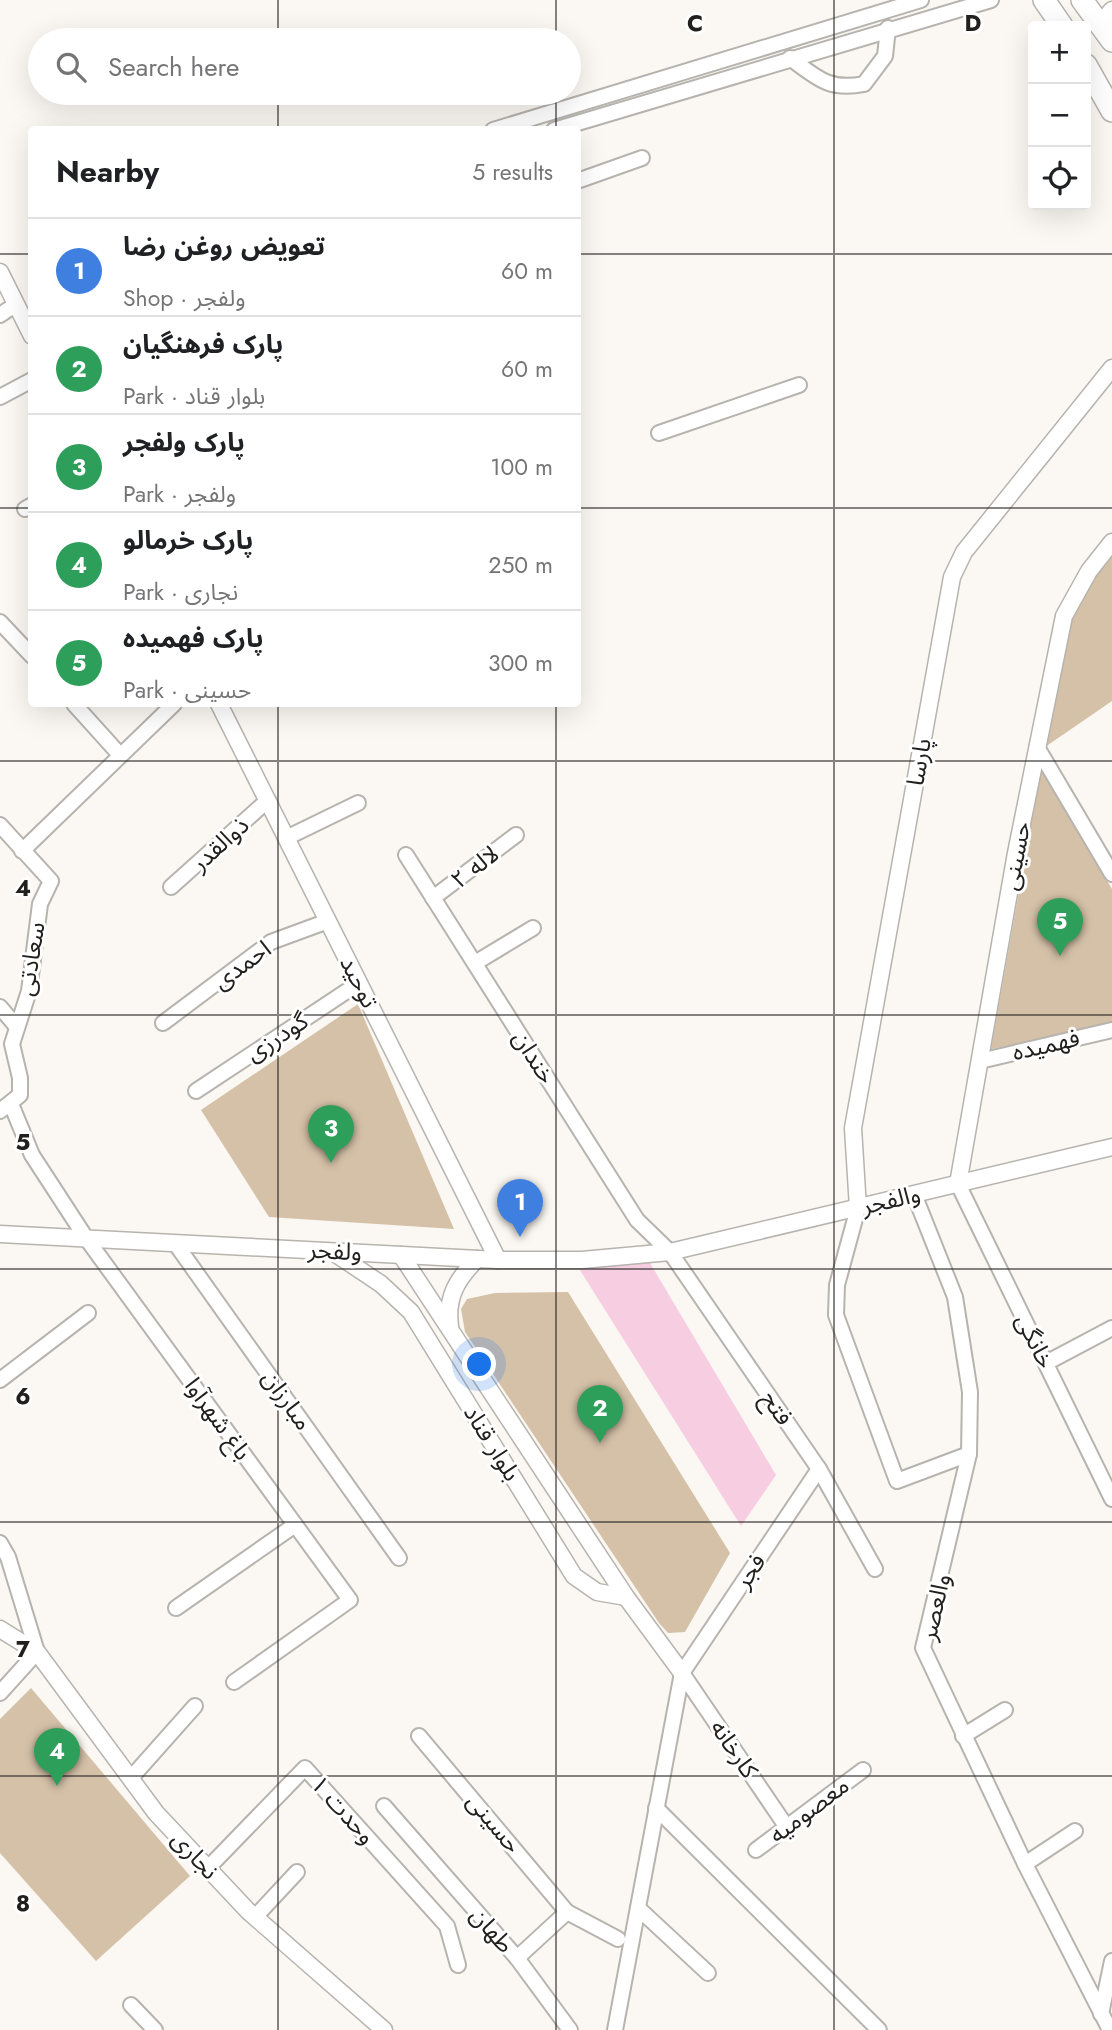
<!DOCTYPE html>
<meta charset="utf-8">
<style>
:root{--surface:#fff;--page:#f6f6f6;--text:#202124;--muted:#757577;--line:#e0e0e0;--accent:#2563eb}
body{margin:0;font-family:Jost,"Noto Sans Arabic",sans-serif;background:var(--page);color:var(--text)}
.controls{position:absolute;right:21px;top:21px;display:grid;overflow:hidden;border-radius:7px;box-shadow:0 7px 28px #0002}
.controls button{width:63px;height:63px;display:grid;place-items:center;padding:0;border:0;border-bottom:2px solid var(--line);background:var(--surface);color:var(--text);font:35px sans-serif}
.you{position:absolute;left:480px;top:1365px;width:24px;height:24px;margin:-18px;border:5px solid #fff;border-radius:50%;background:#1a73e8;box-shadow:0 0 0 10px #1a73e833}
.badge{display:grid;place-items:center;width:46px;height:46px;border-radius:50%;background:var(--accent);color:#fff;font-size:23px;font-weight:700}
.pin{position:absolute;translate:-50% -58px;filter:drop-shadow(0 2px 4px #0008)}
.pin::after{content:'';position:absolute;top:37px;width:24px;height:21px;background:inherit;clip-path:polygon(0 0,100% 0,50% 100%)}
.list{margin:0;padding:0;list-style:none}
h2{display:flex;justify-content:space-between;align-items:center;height:91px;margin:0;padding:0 28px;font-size:30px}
h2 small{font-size:23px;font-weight:400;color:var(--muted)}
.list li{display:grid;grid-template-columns:46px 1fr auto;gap:21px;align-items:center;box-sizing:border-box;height:98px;padding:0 28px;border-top:2px solid var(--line)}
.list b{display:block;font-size:26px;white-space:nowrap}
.list p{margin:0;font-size:23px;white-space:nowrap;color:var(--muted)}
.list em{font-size:23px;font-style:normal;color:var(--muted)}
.icon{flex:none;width:38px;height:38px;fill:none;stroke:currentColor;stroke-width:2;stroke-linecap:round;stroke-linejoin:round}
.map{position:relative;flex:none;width:1112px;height:2030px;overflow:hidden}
.search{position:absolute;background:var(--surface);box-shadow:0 7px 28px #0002;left:28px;top:28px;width:553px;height:77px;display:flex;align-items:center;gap:18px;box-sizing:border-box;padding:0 24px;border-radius:38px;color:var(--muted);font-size:26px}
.panel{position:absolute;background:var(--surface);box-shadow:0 7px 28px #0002;left:28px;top:126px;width:553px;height:581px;border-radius:7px}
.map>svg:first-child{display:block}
.green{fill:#d5c1a8}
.building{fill:#f7cde2}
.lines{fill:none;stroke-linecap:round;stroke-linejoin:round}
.minor-casing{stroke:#b7b3ae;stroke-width:18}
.tertiary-casing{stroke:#b7b3ae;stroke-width:19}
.primary-casing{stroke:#b7b3ae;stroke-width:24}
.minor{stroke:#fff;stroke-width:14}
.tertiary{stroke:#fff;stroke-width:16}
.primary{stroke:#fff;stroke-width:21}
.grid{fill:none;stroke:#22201f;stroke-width:2;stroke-opacity:0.55}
.labels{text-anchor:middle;stroke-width:6;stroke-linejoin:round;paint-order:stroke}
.street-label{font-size:24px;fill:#22201f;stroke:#fff}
.grid-label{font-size:23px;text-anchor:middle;font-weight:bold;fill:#22201f;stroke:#fff;stroke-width:6;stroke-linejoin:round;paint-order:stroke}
</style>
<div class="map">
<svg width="1112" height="2030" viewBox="0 0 1112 2030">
<rect width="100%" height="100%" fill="#fbf7f2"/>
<g class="green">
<polygon points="1112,550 1112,701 1045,747 1068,619 1092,574"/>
<polygon points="1041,767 1112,889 1112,1024 991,1049"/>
<polygon points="358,1004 454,1229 269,1217 201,1110"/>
<polygon points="568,1292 730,1553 685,1632 668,1633 659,1623 465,1332 461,1309 467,1299 495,1293"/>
<polygon points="31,1688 190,1876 96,1961 0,1853 0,1719"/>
</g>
<polygon class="building" points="647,1258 776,1475 741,1526 578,1267"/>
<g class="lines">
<defs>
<g id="minor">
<path d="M790,58C817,78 829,91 864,84L885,56L888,28"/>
<polyline points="493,130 921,0"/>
<polyline points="554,130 991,0"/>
<polyline points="580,180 642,158"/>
<polyline points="0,315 15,305"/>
<polyline points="0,397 32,380"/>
<polyline points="659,433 799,385"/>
<polyline points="25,509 32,505"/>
<polyline points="0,622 32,656"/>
<polyline points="74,704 120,755"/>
<polyline points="1037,747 1112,874"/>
<polyline points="0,825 51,881 40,904 29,991 12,1044 20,1078 20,1095 0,1111"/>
<polyline points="286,838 358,803"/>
<polyline points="22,851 174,704"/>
<polyline points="406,855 637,1220 670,1252 819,1469 875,1569"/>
<polyline points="171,887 268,800"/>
<polyline points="433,898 516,835"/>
<polyline points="475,963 533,928"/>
<polyline points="0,1007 16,1026"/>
<polyline points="163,1023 271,942 328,921"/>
<polyline points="980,1061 1112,1030"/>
<polyline points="196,1091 359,983"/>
<polyline points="11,1104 32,1155 86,1238 350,1600 234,1682"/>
<polyline points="958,1184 1112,1499"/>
<polyline points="914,1194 955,1297 970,1392 969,1454 923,1648 1025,1864 1110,2030"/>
<polyline points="858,1208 837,1285 836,1315 897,1481 969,1454"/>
<polyline points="175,1243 399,1558"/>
<polyline points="1046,1363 1112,1328"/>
<polyline points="0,1380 88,1313"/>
<polyline points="0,1543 8,1557 37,1652 0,1693"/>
<polyline points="176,1608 295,1525"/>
<polyline points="682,1673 786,1826"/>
<polyline points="419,1736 567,1912 618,1939"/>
<polyline points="963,1736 1005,1710"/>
<polyline points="131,1778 195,1706"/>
<polyline points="384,1806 517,1958 570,2030"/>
<polyline points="656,1808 879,2030"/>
<polyline points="756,1850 863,1770"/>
<polyline points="1025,1864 1075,1831"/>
<polyline points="208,1868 305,1768 447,1926 458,1965"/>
<polyline points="638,1908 708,1973"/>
<polyline points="255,1917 297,1872"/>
<polyline points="517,1958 567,1912"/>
<polyline points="131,2005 155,2030"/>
<polyline points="1101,2014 1112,1961"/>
<polyline points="615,2030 682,1673 819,1469"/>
</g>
<g id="tertiary">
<polyline points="1100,24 1112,10"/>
<polyline points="0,272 32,336"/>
<polyline points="219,704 498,1260"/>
<polyline points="958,1184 1016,853 1064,616 1089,571 1112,542"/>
<polyline points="858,1208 853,1128 952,577 964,552 1112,368"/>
<polyline points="0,1234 498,1260 582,1260 670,1252 1112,1147"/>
<polyline points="333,1252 381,1284 411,1312 574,1576 597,1592 626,1597"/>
<polyline points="401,1255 626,1597 682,1673"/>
<path d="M450,1326C446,1297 457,1279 477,1259"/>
<polyline points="0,1629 37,1652 156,1813 248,1911 384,2030"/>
</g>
<g id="primary">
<polyline points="1044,0 1062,26"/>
<polyline points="1082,0 1112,41"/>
<polyline points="1086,65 1112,111"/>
</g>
</defs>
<use href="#minor" class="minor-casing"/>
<use href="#tertiary" class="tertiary-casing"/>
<use href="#primary" class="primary-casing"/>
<use href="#minor" class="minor"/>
<use href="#tertiary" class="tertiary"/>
<use href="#primary" class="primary"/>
</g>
<path class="grid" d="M278,0V40M556,0V40M834,0V2030M278,93V130M556,93V130M0,254H32M578,254H1112M0,508H32M578,508H1112M278,704V2030M556,704V2030M0,761H1112M0,1015H1112M0,1269H1112M0,1522H1112M0,1776H1112"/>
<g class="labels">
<g class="street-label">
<text transform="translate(919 762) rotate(-80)" y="8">پارسا</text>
<text transform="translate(220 844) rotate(-42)" y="8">ذوالقدر</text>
<text transform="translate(1016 856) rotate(-79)" y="8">حسینی</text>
<text transform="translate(475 867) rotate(-38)" y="8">لاله ۲</text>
<text transform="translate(31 959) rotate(-81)" y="8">سعادتی</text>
<text transform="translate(242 965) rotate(-36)" y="8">احمدی</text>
<text transform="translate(359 982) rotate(63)" y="8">توحید</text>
<text transform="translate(277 1037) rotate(-33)" y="8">گودرزی</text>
<text transform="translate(1046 1045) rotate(-13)" y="8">فهمیده</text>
<text transform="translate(534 1057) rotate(58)" y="8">خندان</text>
<text transform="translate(891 1200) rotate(-13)" y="8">والفجر</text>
<text transform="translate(335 1251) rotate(3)" y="8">ولفجر</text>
<text transform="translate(1035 1341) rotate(64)" y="8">خانگی</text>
<text transform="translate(287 1400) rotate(55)" y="8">مبارزان</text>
<text transform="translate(777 1408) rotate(55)" y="8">فتح</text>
<text transform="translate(218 1419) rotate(54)" y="8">باغ شهرآوا</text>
<text transform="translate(492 1443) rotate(58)" y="8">بلوار قناد</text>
<text transform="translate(750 1571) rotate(-56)" y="8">فجر</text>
<text transform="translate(935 1607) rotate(-77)" y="8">والعصر</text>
<text transform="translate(734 1749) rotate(56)" y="8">کارخانه</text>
<text transform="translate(343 1810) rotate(48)" y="8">وحدت ۱</text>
<text transform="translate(809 1810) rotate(-37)" y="8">معصومیه</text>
<text transform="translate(494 1823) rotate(50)" y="8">حسینی</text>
<text transform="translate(195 1855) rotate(47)" y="8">نجاری</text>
<text transform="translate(492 1930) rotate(49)" y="8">طهان</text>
</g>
</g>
<g class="grid-label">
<text x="695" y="31">C</text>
<text x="973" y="31">D</text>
<text x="23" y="896">4</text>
<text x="23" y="1150">5</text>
<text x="23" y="1404">6</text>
<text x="23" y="1657">7</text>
<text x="23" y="1911">8</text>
</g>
</svg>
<div class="controls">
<button>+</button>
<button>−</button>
<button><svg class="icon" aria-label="locate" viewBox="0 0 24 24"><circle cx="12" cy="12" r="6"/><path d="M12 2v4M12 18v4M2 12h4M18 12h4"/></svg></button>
</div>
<div class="you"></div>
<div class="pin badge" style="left:520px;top:1237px;background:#3f7fe0">1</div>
<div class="pin badge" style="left:600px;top:1443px;background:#2e9e5b">2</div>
<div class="pin badge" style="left:331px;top:1163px;background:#2e9e5b">3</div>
<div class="pin badge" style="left:57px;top:1786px;background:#2e9e5b">4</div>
<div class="pin badge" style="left:1060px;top:956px;background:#2e9e5b">5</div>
<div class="search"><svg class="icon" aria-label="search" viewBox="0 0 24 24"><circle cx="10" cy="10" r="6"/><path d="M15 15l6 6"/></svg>Search here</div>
<section class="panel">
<h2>Nearby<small>5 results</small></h2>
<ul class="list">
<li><span class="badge" style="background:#3f7fe0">1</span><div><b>تعویض روغن رضا</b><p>Shop · ولفجر</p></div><em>60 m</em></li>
<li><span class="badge" style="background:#2e9e5b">2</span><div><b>پارک فرهنگیان</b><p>Park · بلوار قناد</p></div><em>60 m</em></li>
<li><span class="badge" style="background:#2e9e5b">3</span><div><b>پارک ولفجر</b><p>Park · ولفجر</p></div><em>100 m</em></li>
<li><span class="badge" style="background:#2e9e5b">4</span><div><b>پارک خرمالو</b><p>Park · نجاری</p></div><em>250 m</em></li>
<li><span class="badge" style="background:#2e9e5b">5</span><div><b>پارک فهمیده</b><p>Park · حسینی</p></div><em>300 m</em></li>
</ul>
</section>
</div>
